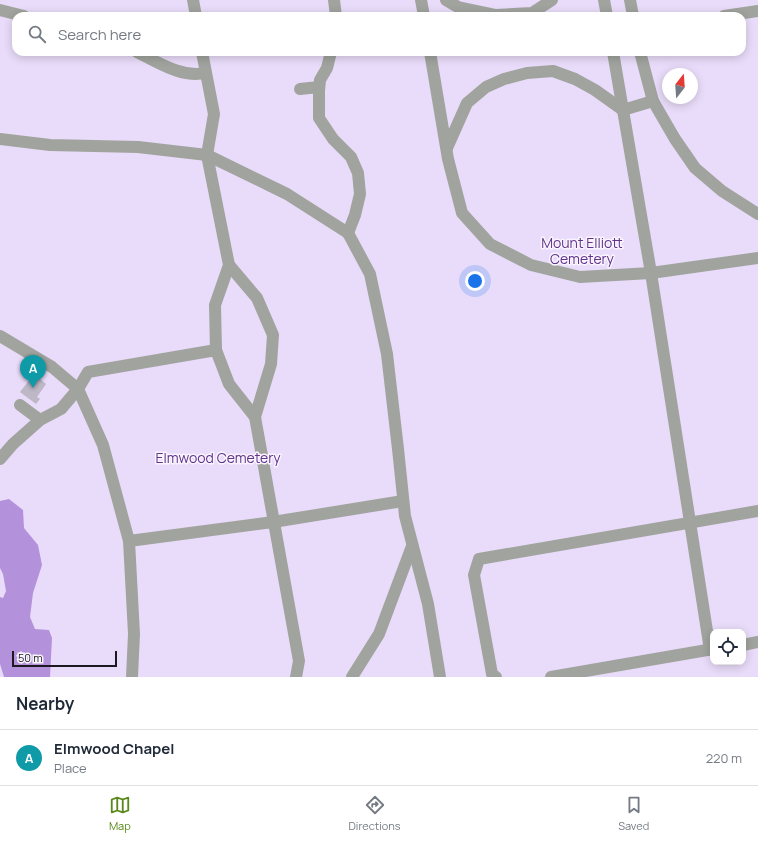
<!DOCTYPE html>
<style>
:root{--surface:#fff;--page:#f2f2f3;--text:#1f2937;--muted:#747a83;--line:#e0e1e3;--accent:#5a881a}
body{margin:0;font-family:Manrope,sans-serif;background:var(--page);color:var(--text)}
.controls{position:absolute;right:12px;bottom:12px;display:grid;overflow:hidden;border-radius:8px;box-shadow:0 2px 10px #0003}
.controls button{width:36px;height:36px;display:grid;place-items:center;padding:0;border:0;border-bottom:1px solid var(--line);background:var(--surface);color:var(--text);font:20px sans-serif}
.compass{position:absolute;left:662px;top:68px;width:36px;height:36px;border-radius:50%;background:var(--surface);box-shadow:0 2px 10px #0003;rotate:17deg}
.scale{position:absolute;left:12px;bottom:10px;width:105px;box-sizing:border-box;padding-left:4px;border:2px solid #1c1a20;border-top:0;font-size:11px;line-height:14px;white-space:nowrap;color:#1c1a20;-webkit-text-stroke:3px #f9f4fe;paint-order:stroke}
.you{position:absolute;left:475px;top:281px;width:14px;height:14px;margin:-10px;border:3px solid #fff;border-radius:50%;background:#1a73e8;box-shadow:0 0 0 6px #1a73e833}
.badge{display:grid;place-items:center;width:26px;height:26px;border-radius:50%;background:var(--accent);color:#fff;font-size:13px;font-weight:700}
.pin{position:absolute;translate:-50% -33px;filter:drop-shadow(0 1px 2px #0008)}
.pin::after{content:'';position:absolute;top:21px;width:14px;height:12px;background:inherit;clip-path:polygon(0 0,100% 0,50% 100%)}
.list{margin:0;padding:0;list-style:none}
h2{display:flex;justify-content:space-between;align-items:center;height:52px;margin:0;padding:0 16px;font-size:17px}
h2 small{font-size:13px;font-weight:400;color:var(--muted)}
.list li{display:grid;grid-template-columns:26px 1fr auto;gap:12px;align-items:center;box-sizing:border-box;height:56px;padding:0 16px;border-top:1px solid var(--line)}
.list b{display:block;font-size:15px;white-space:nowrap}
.list p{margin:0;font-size:13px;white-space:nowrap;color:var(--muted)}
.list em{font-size:13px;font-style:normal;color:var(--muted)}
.icon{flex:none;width:22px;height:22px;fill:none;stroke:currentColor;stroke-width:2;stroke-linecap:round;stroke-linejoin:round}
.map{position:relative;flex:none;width:758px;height:677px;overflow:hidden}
.search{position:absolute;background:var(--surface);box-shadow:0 2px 10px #0003;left:12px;right:12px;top:12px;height:44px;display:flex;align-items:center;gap:10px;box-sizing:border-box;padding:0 14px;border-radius:12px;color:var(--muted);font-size:15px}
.sheet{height:108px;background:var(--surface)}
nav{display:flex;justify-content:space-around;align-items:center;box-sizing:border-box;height:56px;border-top:1px solid var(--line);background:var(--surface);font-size:11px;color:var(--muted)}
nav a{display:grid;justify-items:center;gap:2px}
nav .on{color:var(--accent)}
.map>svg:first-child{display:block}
.green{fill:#e9dcfa;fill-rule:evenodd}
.water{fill:#b491db}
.building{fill:#bdb7c6}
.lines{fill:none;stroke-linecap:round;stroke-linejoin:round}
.minor{stroke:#a1a49e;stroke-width:12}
.labels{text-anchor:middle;stroke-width:3;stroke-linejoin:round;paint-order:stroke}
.park-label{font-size:14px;fill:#61338b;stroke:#f9f4fe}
</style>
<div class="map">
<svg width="758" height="677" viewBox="0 0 758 677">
<rect width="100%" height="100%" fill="#f9f4fe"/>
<path class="green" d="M0,0H758V677H0ZM16,16H742V52H16ZM668,74H692V98H668ZM713,632H743V662H713Z"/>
<polygon class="water" points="9,499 23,510 24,528 38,545 42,565 33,593 30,617 35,629 49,630 52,638 50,677 4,677 0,664 0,597 3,598 6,591 3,574 0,568 0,501"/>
<polygon class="building" points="34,374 46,384 37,397 40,399 36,404 20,392"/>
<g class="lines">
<g class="minor">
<polyline points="193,0 196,16"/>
<polyline points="334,0 336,16"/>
<polyline points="421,0 424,16"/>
<polyline points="446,0 458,7 496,15 532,13 552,0"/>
<polyline points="604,0 607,16"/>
<polyline points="630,0 633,16"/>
<polyline points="0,10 24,16"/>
<polyline points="724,16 758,11"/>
<path d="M137,52C158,62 181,78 205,73"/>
<polyline points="202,52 214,114 207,155 229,265 215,305 216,350 229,384 255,417 299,661 296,677"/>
<polyline points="331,52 327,68 320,80 319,91 319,118 333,139 351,157 358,173 360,194 355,215 348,233"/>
<polyline points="430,52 448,159 462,213 490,244 531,265 580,277 651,273 758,258"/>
<polyline points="613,52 651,273 710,650"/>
<polyline points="640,52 653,101 675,139 695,168 722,191 758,214"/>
<polyline points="300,89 319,87"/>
<polyline points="0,139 50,145 138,147 207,155 287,194 348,233 370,274 387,354 398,449 405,516 428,604 440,677"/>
<polyline points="447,148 467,103 486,87 504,79 527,73 553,71 575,79 595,90 623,110 653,101"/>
<polyline points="229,265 257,298 273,335 271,364 255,417"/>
<polyline points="0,336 52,367 78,389 103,445 129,541 134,634 132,677"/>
<polyline points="20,405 40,420"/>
<polyline points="0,459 13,444 40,420 61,409 78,389 88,372 216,350"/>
<polyline points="129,541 273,522 403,501"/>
<polyline points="743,645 758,642"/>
<polyline points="352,677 379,634 412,546"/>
<polyline points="496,677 492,674 474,575 479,559 758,511"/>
<polyline points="551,677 713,649"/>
</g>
</g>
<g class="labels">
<g class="park-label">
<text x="582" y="248">Mount Elliott<tspan x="582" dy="16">Cemetery</tspan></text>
<text x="218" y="463">Elmwood Cemetery</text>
</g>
</g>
</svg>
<div class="controls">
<button><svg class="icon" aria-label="locate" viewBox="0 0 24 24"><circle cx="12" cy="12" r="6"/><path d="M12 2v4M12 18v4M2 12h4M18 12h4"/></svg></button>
</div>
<svg class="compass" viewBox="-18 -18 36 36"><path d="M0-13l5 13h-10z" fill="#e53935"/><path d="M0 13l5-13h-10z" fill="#747a83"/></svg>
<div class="scale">50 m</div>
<div class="you"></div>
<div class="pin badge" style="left:33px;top:388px;background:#0f9aa8">A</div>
<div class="search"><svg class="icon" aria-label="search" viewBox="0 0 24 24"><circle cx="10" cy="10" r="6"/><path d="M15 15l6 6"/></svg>Search here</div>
</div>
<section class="sheet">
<h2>Nearby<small></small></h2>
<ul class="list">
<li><span class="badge" style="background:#0f9aa8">A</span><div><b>Elmwood Chapel</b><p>Place</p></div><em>220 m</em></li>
</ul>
</section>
<nav>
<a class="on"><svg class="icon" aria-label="map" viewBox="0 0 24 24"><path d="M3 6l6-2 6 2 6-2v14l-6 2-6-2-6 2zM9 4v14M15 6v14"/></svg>Map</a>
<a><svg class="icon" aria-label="directions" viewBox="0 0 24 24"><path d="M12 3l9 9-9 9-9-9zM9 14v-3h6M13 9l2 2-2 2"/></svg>Directions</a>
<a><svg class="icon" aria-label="saved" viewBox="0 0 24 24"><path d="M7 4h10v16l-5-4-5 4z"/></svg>Saved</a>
</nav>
